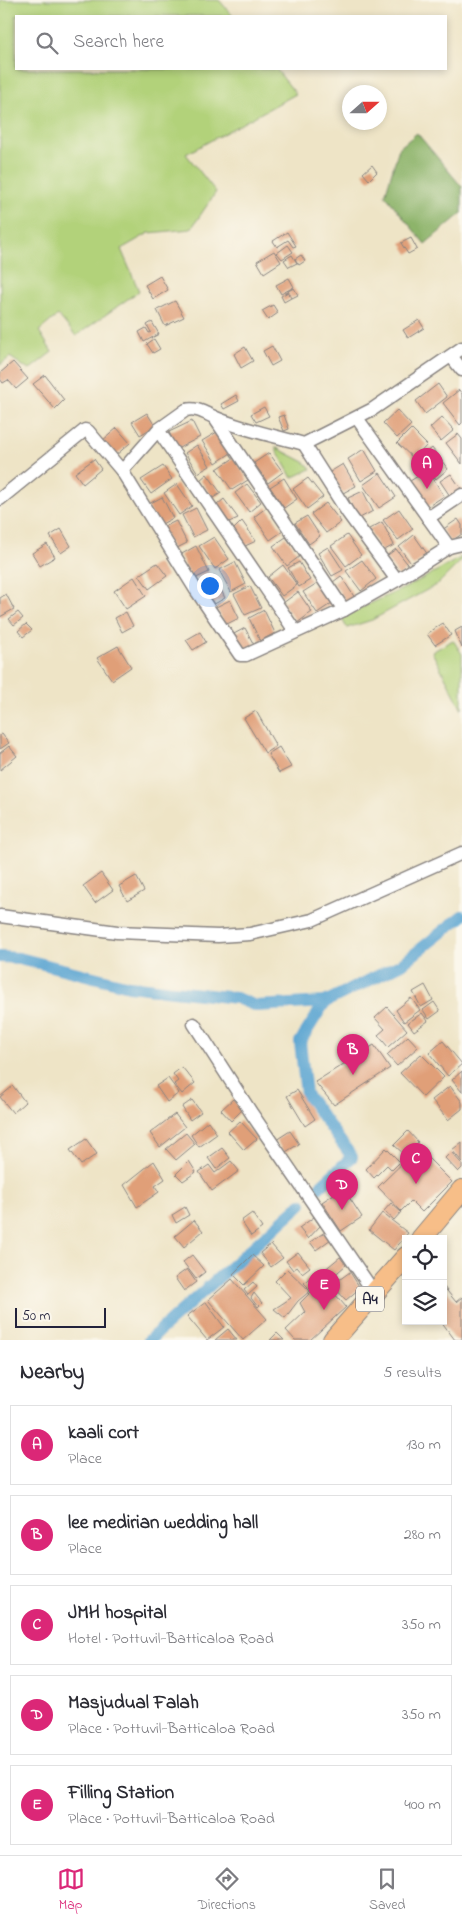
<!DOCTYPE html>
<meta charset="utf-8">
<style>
:root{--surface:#fff;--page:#f7f7f7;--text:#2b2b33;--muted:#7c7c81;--line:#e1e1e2;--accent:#db2777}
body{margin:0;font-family:"Indie Flower",sans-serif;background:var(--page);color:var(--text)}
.controls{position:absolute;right:15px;bottom:15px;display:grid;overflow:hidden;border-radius:0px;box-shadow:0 2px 8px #0003}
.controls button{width:45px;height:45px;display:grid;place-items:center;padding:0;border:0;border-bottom:1px solid var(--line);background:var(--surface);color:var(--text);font:25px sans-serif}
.compass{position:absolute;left:342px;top:85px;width:45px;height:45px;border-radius:50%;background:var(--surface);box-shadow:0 2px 8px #0003;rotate:69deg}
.scale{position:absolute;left:15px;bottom:12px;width:91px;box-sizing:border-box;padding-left:5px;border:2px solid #22223b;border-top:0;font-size:14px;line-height:18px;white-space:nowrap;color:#22223b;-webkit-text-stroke:4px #fbf7ec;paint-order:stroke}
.you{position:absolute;left:209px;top:585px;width:18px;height:18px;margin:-12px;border:4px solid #fff;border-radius:50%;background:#1a73e8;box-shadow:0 0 0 8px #1a73e833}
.badge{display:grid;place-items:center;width:32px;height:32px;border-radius:50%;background:var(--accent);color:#fff;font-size:16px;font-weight:700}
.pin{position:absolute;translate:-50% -41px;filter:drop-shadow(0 1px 2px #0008)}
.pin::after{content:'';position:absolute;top:26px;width:18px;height:15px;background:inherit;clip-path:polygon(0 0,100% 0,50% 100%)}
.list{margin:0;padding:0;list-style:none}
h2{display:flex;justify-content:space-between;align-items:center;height:65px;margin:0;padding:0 20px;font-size:21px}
h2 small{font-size:16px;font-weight:400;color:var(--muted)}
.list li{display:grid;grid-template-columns:32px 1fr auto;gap:15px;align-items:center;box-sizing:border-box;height:80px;margin:0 10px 10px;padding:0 10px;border:1px solid var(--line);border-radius:0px}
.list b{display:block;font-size:19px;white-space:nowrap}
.list p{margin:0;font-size:16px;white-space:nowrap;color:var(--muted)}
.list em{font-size:16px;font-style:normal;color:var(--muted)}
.icon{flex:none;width:28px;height:28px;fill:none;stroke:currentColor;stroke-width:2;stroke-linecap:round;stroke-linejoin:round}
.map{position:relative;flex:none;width:462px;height:1340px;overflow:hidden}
.search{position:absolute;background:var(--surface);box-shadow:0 2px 8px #0003;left:15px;right:15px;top:15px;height:55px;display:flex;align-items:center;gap:12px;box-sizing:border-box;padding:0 18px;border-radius:0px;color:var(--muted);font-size:19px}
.sheet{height:515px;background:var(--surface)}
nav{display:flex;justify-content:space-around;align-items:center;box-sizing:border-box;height:70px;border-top:1px solid var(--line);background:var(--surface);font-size:14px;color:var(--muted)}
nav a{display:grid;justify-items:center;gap:2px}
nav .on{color:var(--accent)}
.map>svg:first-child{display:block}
.green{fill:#b2d27a;stroke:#6a7a5a}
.forest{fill:#8db46a;stroke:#586b52}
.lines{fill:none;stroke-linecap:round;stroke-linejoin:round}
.canal{stroke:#5aa4d1;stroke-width:12}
.building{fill:#e09f78}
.minor-casing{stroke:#888380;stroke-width:15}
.trunk-casing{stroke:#888380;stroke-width:22}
.minor{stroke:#fff;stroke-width:12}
.trunk{stroke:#f7be88;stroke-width:20}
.labels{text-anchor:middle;stroke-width:5;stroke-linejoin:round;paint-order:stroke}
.shield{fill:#fbf7ec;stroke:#636270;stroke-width:1}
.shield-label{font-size:15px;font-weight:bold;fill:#22223b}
</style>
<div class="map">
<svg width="462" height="1340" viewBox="0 0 462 1340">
<rect width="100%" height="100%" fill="#fbf7ec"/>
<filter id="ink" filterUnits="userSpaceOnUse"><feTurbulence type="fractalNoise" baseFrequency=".02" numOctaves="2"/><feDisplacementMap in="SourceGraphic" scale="10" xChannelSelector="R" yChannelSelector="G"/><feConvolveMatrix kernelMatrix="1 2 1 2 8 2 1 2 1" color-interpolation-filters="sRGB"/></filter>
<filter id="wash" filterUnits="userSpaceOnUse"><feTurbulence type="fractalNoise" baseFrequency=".0096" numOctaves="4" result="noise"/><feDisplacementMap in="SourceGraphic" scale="20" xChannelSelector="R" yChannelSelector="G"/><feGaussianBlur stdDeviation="1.12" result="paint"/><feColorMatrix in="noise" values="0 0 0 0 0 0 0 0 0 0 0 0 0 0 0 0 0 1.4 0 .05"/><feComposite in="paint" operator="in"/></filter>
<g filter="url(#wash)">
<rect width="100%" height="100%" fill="#eee4c6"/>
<g class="green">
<polygon points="0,0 219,0 233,16 16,16 16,69 276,69 296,94 186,154 216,192 191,229 149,233 121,249 139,291 76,336 58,315 39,331 52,352 29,370 10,357 0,365"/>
<polygon points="275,447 306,463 311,469 292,478"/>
<polygon points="462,557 462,560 438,584 372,620 347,628 343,621 343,616 409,586"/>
<polygon points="453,640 462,654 462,709 432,652"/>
</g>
<polygon class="forest" points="417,133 462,187 462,213 425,244 385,195 399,148"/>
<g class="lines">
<g class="canal">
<polyline points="0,957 19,958 129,986 236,998 256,1006 325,1002 402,964 462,916"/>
<polyline points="315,1191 352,1157 306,1094 300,1042 325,1002"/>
<polyline points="149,1340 301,1204"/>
</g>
</g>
<g id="blocks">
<g class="building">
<polygon points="372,165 377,172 369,180 363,173"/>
<polygon points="287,232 296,246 293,247 288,240 277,247 273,241"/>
<polygon points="411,238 417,249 408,254 401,243"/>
<polygon points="288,245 293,252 282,259 277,253"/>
<polygon points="274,251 281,262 264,273 257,261"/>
<polygon points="292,255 297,263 289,267 284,260"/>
<polygon points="301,255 305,261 299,265 295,259"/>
<polygon points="160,276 168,290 153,299 145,285"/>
<polygon points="289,278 294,287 281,294 276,285"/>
<polygon points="294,288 298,295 292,298 288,291"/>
<polygon points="288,292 291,298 284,302 281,296"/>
<polygon points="175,301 184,317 165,326 157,310"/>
<polygon points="273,305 278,313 268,320 262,311"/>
<polygon points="419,320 424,328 408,338 403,330"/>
<polygon points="152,322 159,334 144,342 139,332 146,328 149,333 151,332 147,325"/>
<polygon points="154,339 160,349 153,353 147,344"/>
<polygon points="272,346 280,361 271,366 263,351"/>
<polygon points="245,347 253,361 241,368 234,354"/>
<polygon points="13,362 28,379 16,389 8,380 3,383 0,379 0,373"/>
<polygon points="45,375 64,400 55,409 33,384"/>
<polygon points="438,384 447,397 425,414 416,401"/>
<polygon points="459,390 462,394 462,423 460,425 443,403"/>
<polygon points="236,395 239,401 224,409 221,404"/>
<polygon points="264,407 269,416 256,422 251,414"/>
<polygon points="397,410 411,425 397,438 383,423"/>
<polygon points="147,413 155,426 140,435 132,422"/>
<polygon points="284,415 289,429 284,431 278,417"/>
<polygon points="442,417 454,430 441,441 430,428"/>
<polygon points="192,421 200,437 177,449 169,432"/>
<polygon points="117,428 130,443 115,456 102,441"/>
<polygon points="411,429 427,445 414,459 397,443"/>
<polygon points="217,432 231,453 216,463 202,441"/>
<polygon points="458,434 462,439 462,464 446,443"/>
<polygon points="197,445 210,466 198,473 185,453"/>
<polygon points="432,448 448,469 436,479 420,458"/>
<polygon points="364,449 377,471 361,481 348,459"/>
<polygon points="269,453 283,472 268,483 254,463"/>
<polygon points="234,458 248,480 232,490 217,469"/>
<polygon points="94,459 101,469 83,484 75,473"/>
<polygon points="343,464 356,486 343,493 330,472"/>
<polygon points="163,466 172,479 151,494 141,480"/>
<polygon points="428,470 444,496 427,507 410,481"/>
<polygon points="380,473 396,497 379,508 363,485"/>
<polygon points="207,474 221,493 213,498 200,480"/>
<polygon points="451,474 462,490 452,499 440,481"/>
<polygon points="284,478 297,499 284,508 270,487"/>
<polygon points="308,478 323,497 307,509 293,489"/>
<polygon points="177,484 192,506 179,515 164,493"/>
<polygon points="247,484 261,502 249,512 235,493"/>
<polygon points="363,491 373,511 358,519 348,498"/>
<polygon points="162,497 173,518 158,526 147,505"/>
<polygon points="224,499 238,518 229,522 217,505"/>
<polygon points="326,503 341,522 326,533 311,514"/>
<polygon points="267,507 283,531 270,540 254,517"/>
<polygon points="196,508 207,530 193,537 182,515"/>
<polygon points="399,509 413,529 398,540 383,520"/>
<polygon points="307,516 320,536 309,544 295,523"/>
<polygon points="458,519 462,525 462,534 450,542 442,530"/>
<polygon points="176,521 187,543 173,550 161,528"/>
<polygon points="242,521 256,541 245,546 233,530"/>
<polygon points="382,522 394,545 381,552 369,529"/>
<polygon points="61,529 71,546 61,553 50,536"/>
<polygon points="347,535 361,555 346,566 331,546"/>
<polygon points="414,535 428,555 413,566 399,547"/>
<polygon points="214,537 229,559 215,569 199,546"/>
<polygon points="286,537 300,556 287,566 273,546"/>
<polygon points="47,544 55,557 40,566 32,553"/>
<polygon points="196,546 209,572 192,580 180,555"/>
<polygon points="328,547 343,570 332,576 318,553"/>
<polygon points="396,549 410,567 399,576 385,557"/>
<polygon points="362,560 376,579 361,591 346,571"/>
<polygon points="235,562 246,584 231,592 219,570"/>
<polygon points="299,562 310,580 299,587 288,568"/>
<polygon points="157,563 167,576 149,589 139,575"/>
<polygon points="283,565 297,585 282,596 268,577"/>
<polygon points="214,576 225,598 209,607 197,584"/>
<polygon points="341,576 355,598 347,603 333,582"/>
<polygon points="134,577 146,596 126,609 114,591"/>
<polygon points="319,582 332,603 317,613 303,592"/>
<polygon points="250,586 261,608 245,615 234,594"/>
<polygon points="298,592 312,612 297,623 283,603"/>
<polygon points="6,594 14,609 0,617 0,598"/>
<polygon points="230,600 239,618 225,625 216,607"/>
<polygon points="264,610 275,633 260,641 249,618"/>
<polygon points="18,612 23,618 14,625 9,619"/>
<polygon points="126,612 133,626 122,632 115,618"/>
<polygon points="443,623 451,635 435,645 427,634"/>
<polygon points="26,624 32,630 23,637 18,631"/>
<polygon points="462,627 462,648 455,631"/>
<polygon points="245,628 254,645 241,652 232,635"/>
<polygon points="200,632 206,642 193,650 186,640"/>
<polygon points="118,646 131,667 112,680 97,658"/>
<polygon points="256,711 276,746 265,753 244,718"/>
<polygon points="2,734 9,743 0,749 0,735"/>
<polygon points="9,746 17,756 0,770 0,753"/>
<polygon points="279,747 291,767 279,773 268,754"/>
<polygon points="101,873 113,890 95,903 83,886"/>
<polygon points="136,876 144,891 127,901 119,886"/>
<polygon points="425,985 433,1000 421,1007 413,992"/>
<polygon points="411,998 420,1010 404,1022 396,1010"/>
<polygon points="434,1002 440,1011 429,1019 423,1010"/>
<polygon points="387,1007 407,1030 388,1047 378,1035 385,1029 375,1018"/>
<polygon points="422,1013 428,1021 414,1031 408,1023"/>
<polygon points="408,1036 418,1047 397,1066 387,1055"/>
<polygon points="443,1041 462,1064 448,1076 429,1053"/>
<polygon points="374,1045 390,1068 334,1105 315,1082"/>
<polygon points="421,1054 444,1077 423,1097 400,1073"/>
<polygon points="182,1067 195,1083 182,1094 174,1084 178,1081 173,1074"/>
<polygon points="462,1071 462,1092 452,1080"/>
<polygon points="168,1078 179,1093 167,1102 156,1086"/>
<polygon points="13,1086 25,1102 13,1113 0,1097"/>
<polygon points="450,1086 462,1102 462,1109 448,1120 432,1100"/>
<polygon points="297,1090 315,1119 305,1126 287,1096"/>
<polygon points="233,1099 242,1110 231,1121 221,1110"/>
<polygon points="192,1100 201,1112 190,1120 182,1107"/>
<polygon points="175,1114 185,1127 160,1147 150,1133"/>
<polygon points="208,1121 217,1134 199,1147 191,1135"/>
<polygon points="240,1121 257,1139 244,1150 228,1132"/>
<polygon points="290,1131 299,1144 284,1153 276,1140"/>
<polygon points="408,1131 418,1142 405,1155 394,1145"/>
<polygon points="186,1133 195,1144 176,1160 166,1149"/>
<polygon points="86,1139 97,1154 81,1165 70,1150"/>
<polygon points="462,1142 462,1162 452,1150"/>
<polygon points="222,1148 230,1158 216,1169 208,1158"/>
<polygon points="386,1148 400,1162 392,1170 387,1165 374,1178 366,1169"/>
<polygon points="418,1148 452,1182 422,1212 411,1201 401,1211 378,1187"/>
<polygon points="451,1152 462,1164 462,1168 458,1172 445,1158"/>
<polygon points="154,1161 165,1179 155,1186 159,1192 137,1207 124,1185"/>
<polygon points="189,1161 196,1172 183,1181 176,1174"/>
<polygon points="231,1161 239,1171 212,1191 199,1172 209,1165 215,1173"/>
<polygon points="343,1188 362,1217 341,1231 322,1202"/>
<polygon points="391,1203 401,1212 394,1220 384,1211"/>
<polygon points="185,1207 189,1215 176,1223 172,1215"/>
<polygon points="252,1213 262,1228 251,1236 241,1221"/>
<polygon points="382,1213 408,1233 394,1250 369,1230"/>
<polygon points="314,1217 320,1226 308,1239 299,1228"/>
<polygon points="194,1220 203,1231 184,1247 175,1236"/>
<polygon points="325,1232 331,1239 316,1250 310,1242"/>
<polygon points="271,1244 283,1258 271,1267 260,1253"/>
<polygon points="298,1252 310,1267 302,1273 297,1267 293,1270 286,1261"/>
<polygon points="192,1255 205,1272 196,1279 183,1262"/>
<polygon points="252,1255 264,1266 244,1285 233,1274"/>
<polygon points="340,1257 346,1265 330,1279 323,1271"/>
<polygon points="187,1269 196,1282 184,1291 175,1278"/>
<polygon points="287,1269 310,1291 298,1301 285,1318 274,1309 291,1298 275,1281"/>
<polygon points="317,1271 323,1277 310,1289 304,1283"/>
<polygon points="350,1272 360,1288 346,1300 332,1285"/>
<polygon points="232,1279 267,1319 243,1340 208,1300"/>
<polygon points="323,1280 346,1307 310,1340 295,1340 286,1330 305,1312 300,1303"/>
<polygon points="253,1282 257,1287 248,1295 244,1290"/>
<polygon points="443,1286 456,1302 462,1297 462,1340 455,1340 441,1321 443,1321"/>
<polygon points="254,1293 262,1303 258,1307 251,1298"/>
<polygon points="206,1302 224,1327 207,1340 187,1316"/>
<polygon points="228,1329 237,1340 215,1340"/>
<polygon points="277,1333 284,1340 270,1340"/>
</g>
</g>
</g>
<g filter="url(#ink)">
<use href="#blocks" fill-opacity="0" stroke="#888380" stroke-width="1"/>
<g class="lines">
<defs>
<g id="minor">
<path d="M462,348L373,409L304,444C275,436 244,430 216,418C206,414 197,407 186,410L158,430L122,471L196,590L240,655H246L344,610L397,580L449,547L462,544"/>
<polyline points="451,356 462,370"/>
<polyline points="214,417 344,610"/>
<polyline points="357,418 449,547"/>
<polyline points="158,430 295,631"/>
<polyline points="304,444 348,513 397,580"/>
<polyline points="0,499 85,430 88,431 122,471"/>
<polyline points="428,518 462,495"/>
<polyline points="0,916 117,932 218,936 250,934 312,920 462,853"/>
<polyline points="194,1024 252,1114 375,1294"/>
</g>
<g id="trunk">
<polyline points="421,1239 462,1190"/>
<polyline points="333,1340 406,1257"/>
</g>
</defs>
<use href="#minor" class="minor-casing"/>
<use href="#trunk" class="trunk-casing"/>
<use href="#minor" class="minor"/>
<use href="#trunk" class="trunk"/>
</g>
</g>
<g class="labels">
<rect class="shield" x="356" y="1286.5" width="28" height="25" rx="4"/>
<g class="shield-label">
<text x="370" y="1304">A4</text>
</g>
</g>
</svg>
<div class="controls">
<button><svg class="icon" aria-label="locate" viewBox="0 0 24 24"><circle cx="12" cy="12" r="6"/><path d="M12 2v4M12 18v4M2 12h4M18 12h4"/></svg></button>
<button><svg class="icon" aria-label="layers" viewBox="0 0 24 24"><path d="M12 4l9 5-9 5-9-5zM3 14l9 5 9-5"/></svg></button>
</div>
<svg class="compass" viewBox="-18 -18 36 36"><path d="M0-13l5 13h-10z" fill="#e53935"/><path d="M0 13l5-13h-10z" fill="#7c7c81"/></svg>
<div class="scale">50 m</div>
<div class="you"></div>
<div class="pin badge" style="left:427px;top:489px">A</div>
<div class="pin badge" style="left:353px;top:1075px">B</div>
<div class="pin badge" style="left:416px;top:1184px">C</div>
<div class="pin badge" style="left:342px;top:1210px">D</div>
<div class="pin badge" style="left:324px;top:1310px">E</div>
<div class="search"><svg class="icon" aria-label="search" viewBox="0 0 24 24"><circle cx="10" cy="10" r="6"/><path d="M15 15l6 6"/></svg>Search here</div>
</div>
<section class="sheet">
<h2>Nearby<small>5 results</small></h2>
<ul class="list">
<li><span class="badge">A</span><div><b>kaali cort</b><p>Place</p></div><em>130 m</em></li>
<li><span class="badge">B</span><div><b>lee medirian wedding hall</b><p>Place</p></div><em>280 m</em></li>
<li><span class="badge">C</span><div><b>JMH hospital</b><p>Hotel · Pottuvil-Batticaloa Road</p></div><em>350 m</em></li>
<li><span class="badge">D</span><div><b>Masjudual Falah</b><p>Place · Pottuvil-Batticaloa Road</p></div><em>350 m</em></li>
<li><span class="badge">E</span><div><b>Filling Station</b><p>Place · Pottuvil-Batticaloa Road</p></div><em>400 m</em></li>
</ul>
</section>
<nav>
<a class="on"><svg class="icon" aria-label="map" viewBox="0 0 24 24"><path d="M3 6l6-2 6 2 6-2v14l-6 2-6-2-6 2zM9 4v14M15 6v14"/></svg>Map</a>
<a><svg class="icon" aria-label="directions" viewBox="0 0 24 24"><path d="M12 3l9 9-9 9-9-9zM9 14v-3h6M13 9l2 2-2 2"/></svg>Directions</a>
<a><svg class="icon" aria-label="saved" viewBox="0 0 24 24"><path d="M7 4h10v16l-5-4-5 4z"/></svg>Saved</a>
</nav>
